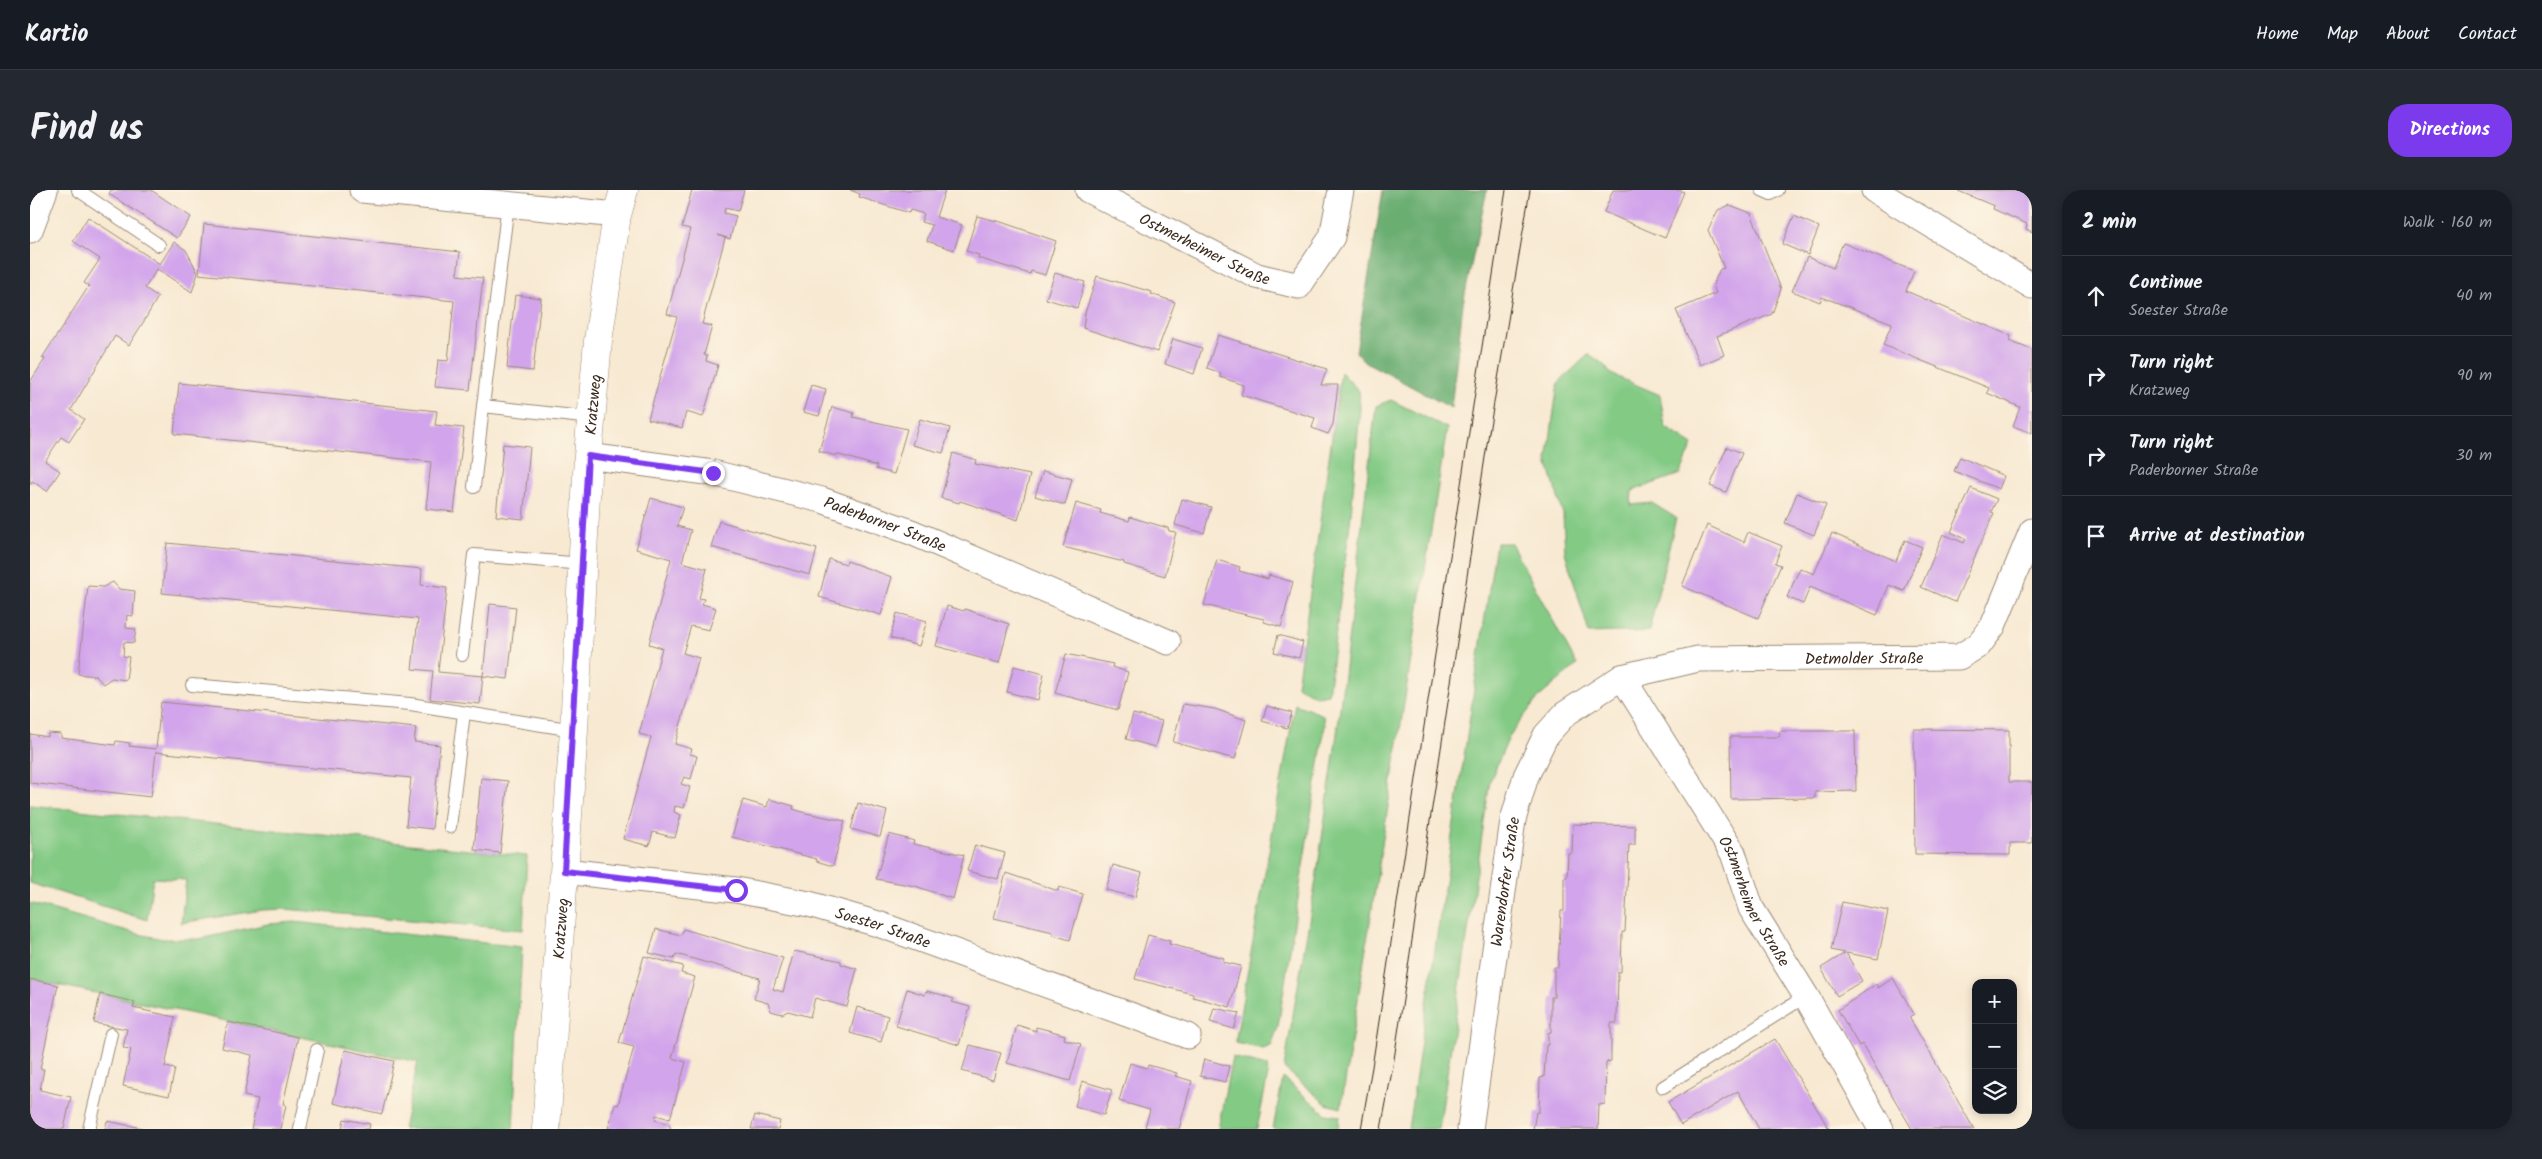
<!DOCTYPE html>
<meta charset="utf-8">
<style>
:root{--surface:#171b24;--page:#242831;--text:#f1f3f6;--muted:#9ea1a6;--line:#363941;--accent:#7c3aed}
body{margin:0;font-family:Kalam,sans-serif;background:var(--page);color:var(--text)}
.controls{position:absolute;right:15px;bottom:15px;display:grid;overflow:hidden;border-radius:10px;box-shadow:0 2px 8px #0003}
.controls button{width:45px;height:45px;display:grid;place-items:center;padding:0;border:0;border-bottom:1px solid var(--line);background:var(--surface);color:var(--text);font:25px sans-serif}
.stop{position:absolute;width:15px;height:15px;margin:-11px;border:4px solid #7c3aed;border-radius:50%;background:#fff}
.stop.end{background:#7c3aed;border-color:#fff;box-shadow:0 1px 5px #0008}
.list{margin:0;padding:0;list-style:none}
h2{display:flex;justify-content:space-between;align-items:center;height:65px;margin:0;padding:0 20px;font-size:21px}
h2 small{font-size:16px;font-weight:400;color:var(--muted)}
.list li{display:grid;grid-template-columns:32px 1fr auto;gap:15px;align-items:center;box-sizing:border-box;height:80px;padding:0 20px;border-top:1px solid var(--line)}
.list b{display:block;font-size:19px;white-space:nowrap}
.list p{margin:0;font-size:16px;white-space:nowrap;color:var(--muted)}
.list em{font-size:16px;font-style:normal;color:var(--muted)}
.icon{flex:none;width:28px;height:28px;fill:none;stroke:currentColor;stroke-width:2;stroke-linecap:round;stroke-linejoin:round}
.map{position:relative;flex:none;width:2002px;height:939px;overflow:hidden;border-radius:20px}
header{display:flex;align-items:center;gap:30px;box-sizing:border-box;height:70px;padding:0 25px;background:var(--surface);border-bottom:1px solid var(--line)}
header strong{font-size:24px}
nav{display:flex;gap:28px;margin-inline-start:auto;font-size:18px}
.intro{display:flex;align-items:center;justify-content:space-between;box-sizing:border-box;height:120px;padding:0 30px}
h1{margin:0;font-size:35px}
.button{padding:12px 22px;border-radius:20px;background:var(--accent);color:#fff;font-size:18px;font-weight:700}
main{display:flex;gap:30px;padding:0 30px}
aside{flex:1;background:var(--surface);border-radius:20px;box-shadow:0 2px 8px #0003}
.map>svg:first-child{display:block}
.green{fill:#83ca85;stroke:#5f7a52}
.forest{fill:#6aae72;stroke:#526c48}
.building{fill:#d2a4eb}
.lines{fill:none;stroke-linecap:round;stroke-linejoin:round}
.service-casing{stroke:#9a8a78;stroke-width:14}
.minor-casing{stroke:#9a8a78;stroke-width:27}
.tertiary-casing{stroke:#9a8a78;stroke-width:29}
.service{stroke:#fff;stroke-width:12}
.minor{stroke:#fff;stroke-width:25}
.tertiary{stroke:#fff;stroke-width:28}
.tram{stroke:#3b2a1e;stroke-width:1}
.route{stroke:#7c3aed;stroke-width:6}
.labels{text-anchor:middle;stroke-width:5;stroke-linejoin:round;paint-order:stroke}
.street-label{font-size:16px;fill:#3b2a1e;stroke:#fcf5e5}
</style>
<header>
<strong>Kartio</strong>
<nav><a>Home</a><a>Map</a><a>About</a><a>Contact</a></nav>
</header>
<div class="intro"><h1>Find us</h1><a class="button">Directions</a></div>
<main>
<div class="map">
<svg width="2002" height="939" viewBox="0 0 2002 939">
<rect width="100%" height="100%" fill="#fcf5e5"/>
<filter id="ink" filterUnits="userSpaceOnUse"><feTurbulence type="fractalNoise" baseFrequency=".02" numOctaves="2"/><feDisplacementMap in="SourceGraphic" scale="10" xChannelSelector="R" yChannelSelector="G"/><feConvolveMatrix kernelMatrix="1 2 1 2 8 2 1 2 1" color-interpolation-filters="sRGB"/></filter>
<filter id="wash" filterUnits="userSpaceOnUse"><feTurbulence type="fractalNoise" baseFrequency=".0096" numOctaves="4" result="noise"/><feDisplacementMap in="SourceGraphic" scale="20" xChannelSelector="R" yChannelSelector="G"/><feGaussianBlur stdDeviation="1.12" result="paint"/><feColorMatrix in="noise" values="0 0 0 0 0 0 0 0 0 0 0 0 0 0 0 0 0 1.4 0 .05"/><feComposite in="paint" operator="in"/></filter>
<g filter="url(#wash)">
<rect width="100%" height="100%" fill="#f8e9d2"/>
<g class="green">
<polygon points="1559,164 1573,174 1581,184 1630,205 1635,237 1663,255 1650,284 1602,301 1601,315 1622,313 1646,328 1619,441 1559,443 1535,362 1533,324 1517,271 1528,193"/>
<polygon points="1311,182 1329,201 1330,218 1321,325 1298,504 1286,506 1267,496"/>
<polygon points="1361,210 1417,238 1311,918 1296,914 1254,878 1286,690 1307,544 1346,216"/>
<polygon points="1466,353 1481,353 1547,475 1508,508 1480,545 1460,591 1409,939 1378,939"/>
<polygon points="1265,514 1293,525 1295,535 1248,837 1241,856 1233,859 1205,853"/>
<polygon points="0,615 497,666 493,740 255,719 232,720 151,733 156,690 123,688 117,730 0,693"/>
<polygon points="0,713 108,744 133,749 169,749 238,734 265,732 492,757 483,939 373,939 388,872 0,789"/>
<polygon points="1202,867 1237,876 1238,885 1227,939 1188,939"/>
<polygon points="1253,888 1296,924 1310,926 1308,939 1243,939"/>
</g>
<polygon class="forest" points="1353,0 1457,0 1433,114 1421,218 1334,171 1326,162"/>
<g id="blocks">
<g class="building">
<polygon points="81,0 121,0 161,27 147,48 79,4"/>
<polygon points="662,0 714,0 708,21 695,18 694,23 706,26 700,49 688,45 695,48 672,134 682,136 674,165 677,166 676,171 688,175 673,227 656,222 652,238 618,229 647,127 637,124 660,39 652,37"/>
<polygon points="820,0 915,0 906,27 932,35 924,60 897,51 902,35 891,32 894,24 880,20 879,23 829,7 830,4"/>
<polygon points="1583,0 1649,0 1654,2 1635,48 1574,22"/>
<polygon points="1926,0 2002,0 2002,42 1996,39 1997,34 1963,19 1964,16"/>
<polygon points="1700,15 1721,23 1751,99 1742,124 1687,146 1694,165 1670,175 1646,120 1686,103 1683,95 1690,79 1694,78 1678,40 1688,20"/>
<polygon points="947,26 971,32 1026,51 1015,85 1001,81 1000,84 948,68 949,65 936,61"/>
<polygon points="1764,26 1789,37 1778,65 1752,54"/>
<polygon points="58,27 130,74 144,52 156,60 168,83 162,102 127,79 115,98 128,107 114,131 99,155 85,146 41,220 54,229 39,252 31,247 15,271 30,281 17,301 2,291 0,295 0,192 15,169 12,168 59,96 54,93 70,69 43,51"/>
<polygon points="174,34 430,62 427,85 453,88 440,200 405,197 408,170 418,171 424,111 169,84"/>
<polygon points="1813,53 1884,81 1876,101 1981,146 1979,151 2002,160 2002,243 1983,236 1990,217 1957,203 1959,198 1853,155 1862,133 1792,107 1790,112 1762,101 1777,67 1803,78"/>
<polygon points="1025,83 1055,92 1047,118 1016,109"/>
<polygon points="1067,86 1122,102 1121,104 1145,112 1127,162 1053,138 1055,123"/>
<polygon points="485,105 511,108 503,181 477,178"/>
<polygon points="1188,145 1297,179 1291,195 1308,195 1303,234 1298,244 1282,238 1285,228 1211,205 1214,195 1190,187 1191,183 1177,178"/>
<polygon points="1143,149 1172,158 1164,184 1135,174"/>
<polygon points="149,193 407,221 405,235 434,238 424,322 396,319 401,272 144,244"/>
<polygon points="781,195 796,199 789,226 773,222"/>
<polygon points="802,217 824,223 823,227 877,239 864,284 846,279 847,276 806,264 806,266 789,261"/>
<polygon points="890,229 920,238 913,263 882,255"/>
<polygon points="473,254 500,257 493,329 466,326"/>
<polygon points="1697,257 1712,263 1696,302 1680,296"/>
<polygon points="923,263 946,270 945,274 1000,285 988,330 930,311 929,313 911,308"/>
<polygon points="1930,267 1974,286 1969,299 1924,281"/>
<polygon points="1013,281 1042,289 1035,315 1005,306"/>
<polygon points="1941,298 1967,309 1961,322 1964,323 1925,412 1891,397 1913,344 1934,353 1936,349 1921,342"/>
<polygon points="1767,303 1796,315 1784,345 1755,333"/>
<polygon points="621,308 653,317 647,336 661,340 652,372 677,379 669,408 674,409 672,414 686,418 679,440 661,436 653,463 669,468 645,554 662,559 660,564 667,566 661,589 654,587 651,594 660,597 654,618 645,616 644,622 651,625 645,648 623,642 619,656 593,649 621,547 609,544 632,458 619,454 641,369 606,359"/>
<polygon points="1152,309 1181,317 1174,343 1145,335"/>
<polygon points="1046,313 1071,320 1070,323 1099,331 1100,327 1138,338 1139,341 1146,342 1135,386 1094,374 1094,372 1033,357"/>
<polygon points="689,331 787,359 780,385 681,357"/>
<polygon points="1677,335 1714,352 1718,342 1752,356 1745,373 1751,375 1728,428 1652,396"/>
<polygon points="1802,343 1866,371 1875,350 1892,357 1874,401 1859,395 1847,425 1780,397 1773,414 1757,407 1770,378 1784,384"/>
<polygon points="137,353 392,379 391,395 417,398 408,482 453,486 450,514 400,509 403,481 382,479 388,429 132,403"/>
<polygon points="799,369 816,374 817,371 862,387 851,425 789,407"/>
<polygon points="1187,370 1210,377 1209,381 1238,389 1239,385 1263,392 1251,437 1234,432 1234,429 1174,415"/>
<polygon points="83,392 89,399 105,401 103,426 97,425 96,438 106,439 104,453 94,452 93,466 99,467 96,490 82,488 73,494 66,486 48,484 58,396 73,397"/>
<polygon points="460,414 486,417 478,489 453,486"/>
<polygon points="917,416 934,421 935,419 979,434 969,473 906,456"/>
<polygon points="867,423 897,431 889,456 860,448"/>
<polygon points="1248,445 1273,452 1269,468 1244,462"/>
<polygon points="1036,464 1083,474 1082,477 1098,482 1088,520 1025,503"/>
<polygon points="984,476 1014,484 1008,510 977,502"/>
<polygon points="131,512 386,538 384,552 410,555 402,639 376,636 381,588 126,562 121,607 0,593 0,544 18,547 18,543 31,544 31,548 85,555 86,551 100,553 99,556 126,559"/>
<polygon points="1153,514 1185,519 1216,530 1205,569 1143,552"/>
<polygon points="1237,516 1262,523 1257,538 1232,531"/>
<polygon points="1103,524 1132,531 1125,557 1096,549"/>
<polygon points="1884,539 1979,540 1979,592 2002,592 2002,653 1980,653 1980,665 1885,664"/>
<polygon points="1750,541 1825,541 1826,601 1785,602 1785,608 1701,609 1700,547 1749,547"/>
<polygon points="451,588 478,591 470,663 444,660"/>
<polygon points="739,609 764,616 763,619 776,623 815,631 803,676 786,671 787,669 702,647 713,610 737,617"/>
<polygon points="828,613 857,621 850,647 821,639"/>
<polygon points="1543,634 1605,636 1605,655 1599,655 1595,742 1592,742 1591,782 1588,782 1587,833 1581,833 1581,871 1576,872 1575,914 1569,915 1568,939 1503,939 1506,922 1509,922 1510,888 1514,887 1516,855 1518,855 1518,843 1521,842 1521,807 1524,807 1524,777 1528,777 1531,721 1534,721 1534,687 1537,687 1538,663 1542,663"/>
<polygon points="859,644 884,651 883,654 934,665 923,709 885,696 846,689"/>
<polygon points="945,655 975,663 968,689 937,681"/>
<polygon points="1083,675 1112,683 1105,707 1076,700"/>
<polygon points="976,683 1028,701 1029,697 1053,704 1040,750 1023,745 1023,742 964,728"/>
<polygon points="1812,712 1858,721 1848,769 1816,763 1832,791 1807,806 1791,778 1815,763 1801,760"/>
<polygon points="626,739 651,745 653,739 753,768 743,799 753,802 764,761 811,771 811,774 827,779 817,817 785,808 780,827 758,821 752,824 741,821 738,813 724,809 730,788 646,764 644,769 619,763"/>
<polygon points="1118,745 1140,751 1139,754 1194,768 1193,772 1211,776 1200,817 1163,807 1163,804 1105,789"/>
<polygon points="614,766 653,776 651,783 665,787 642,868 656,872 640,929 626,925 625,930 639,934 641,939 578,939 585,914 588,915 604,857 589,853"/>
<polygon points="1863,788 1884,824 1879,827 1944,939 1882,939 1832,854 1829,856 1808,820 1846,794 1848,798"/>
<polygon points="0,789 28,795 10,879 14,879 10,900 41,907 34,939 0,939"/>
<polygon points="877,799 895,805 896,801 909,804 924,809 922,812 940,817 929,855 866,836"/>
<polygon points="70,804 105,812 103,818 145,827 135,877 145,879 139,906 93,896 101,859 93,858 97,839 64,833"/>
<polygon points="827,817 858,826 851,852 820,843"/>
<polygon points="1184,818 1209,823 1204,839 1180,832"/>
<polygon points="198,832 268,847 253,914 256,915 251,939 221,939 228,909 214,906 222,865 192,858"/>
<polygon points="987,835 1006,841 1006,837 1022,841 1035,845 1034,849 1051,854 1040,891 977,873"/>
<polygon points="1745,849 1799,939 1729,939 1708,901 1651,935 1638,912"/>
<polygon points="940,855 971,863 963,890 932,881"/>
<polygon points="315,860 364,871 352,924 303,913"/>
<polygon points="1174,869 1199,876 1195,892 1170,886"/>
<polygon points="1100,873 1117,878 1118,875 1147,883 1145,886 1162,891 1149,939 1115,937 1120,920 1089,911"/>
<polygon points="1052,891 1082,900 1074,925 1045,916"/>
<polygon points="725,925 750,931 748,939 721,939"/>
<polygon points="314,929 340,934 339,939 312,939"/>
<polygon points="77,931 112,938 112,939 75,939"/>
</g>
</g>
</g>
<g filter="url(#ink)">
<use href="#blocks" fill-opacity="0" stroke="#9a8a78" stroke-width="1"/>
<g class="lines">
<defs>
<g id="service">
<polyline points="48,0 129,55"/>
<polyline points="1732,0 1741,4 1748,0"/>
<polyline points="453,216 478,14"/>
<polyline points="444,297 453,216 562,228"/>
<polyline points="432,465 444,365 553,374"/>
<polyline points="162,495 380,514 544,540"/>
<polyline points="420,637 434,523"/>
<polyline points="1633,897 1776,806"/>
<polyline points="59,939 81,844"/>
<polyline points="270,939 287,860"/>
</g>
<g id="minor">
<polyline points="332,0 587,25"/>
<path id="s1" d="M1058,0L1227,86L1269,96L1302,47L1311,0"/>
<polyline points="1844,0 2002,96"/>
<polyline points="0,40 15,0"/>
<path id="s2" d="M558,266L683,283L792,310L881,342L1138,452"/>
<path id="s3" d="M1592,487L1703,663L1721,718L1776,806L1851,939"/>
<path id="s4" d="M534,681L706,700L779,714L848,734L1158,846"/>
<path id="s5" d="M1440,939L1483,630L1496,586L1516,545L1535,524L1592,487L1668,469L1929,467L1949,455L1963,436L2002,341"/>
</g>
<g id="tertiary">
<path id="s6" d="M516,939L544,540L558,266L568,151L587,25L594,0"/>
</g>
</defs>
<use href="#service" class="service-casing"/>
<use href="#minor" class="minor-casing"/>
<use href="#tertiary" class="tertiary-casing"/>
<use href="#service" class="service"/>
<use href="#minor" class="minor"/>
<use href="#tertiary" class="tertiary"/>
<g class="tram">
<polyline points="1331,939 1342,877 1476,0"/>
<polyline points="1351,939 1363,876 1457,254 1500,0"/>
</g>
</g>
</g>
<g class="lines" filter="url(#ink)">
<polyline class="route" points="683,283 558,266 534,681 706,700"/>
</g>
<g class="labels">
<g class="street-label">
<text dy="6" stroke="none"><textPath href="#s1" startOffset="131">Ostmerheimer Straße</textPath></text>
<text dy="6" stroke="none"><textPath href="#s6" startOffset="726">Kratzweg</textPath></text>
<text dy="6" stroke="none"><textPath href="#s2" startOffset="306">Paderborner Straße</textPath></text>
<text dy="6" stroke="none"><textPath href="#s5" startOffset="744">Detmolder Straße</textPath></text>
<text dy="6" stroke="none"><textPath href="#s5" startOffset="250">Warendorfer Straße</textPath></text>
<text dy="6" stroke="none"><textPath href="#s3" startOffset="261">Ostmerheimer Straße</textPath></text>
<text dy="6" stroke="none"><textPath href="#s4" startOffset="325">Soester Straße</textPath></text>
<text dy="6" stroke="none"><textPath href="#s6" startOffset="201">Kratzweg</textPath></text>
</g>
</g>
</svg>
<div class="controls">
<button>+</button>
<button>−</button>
<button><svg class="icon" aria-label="layers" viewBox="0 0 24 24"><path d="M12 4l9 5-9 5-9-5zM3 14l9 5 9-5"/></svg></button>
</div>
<div class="stop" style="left:706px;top:700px"></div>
<div class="stop end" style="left:683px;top:283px"></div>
</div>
<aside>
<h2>2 min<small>Walk · 160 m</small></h2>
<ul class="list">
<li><svg class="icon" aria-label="ahead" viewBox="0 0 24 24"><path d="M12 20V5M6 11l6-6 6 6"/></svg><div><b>Continue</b><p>Soester Straße</p></div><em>40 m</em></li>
<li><svg class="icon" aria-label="right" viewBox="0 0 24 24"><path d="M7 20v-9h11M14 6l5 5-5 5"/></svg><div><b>Turn right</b><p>Kratzweg</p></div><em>90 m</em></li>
<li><svg class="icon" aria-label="right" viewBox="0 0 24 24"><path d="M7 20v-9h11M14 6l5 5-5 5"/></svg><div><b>Turn right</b><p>Paderborner Straße</p></div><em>30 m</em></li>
<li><svg class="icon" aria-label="arrive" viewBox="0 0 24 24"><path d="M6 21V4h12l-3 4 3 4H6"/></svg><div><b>Arrive at destination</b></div></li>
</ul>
</aside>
</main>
